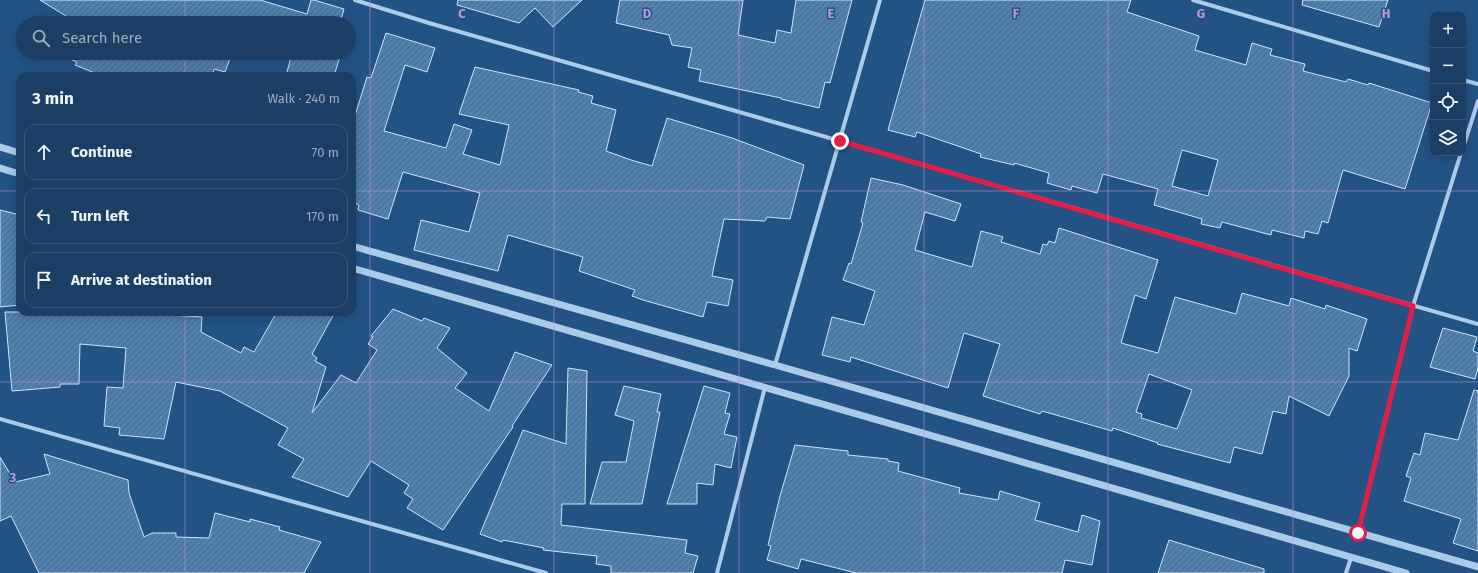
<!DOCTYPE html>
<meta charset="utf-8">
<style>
:root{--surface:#1a3e64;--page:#23456a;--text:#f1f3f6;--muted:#9faebf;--line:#385778}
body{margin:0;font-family:"Fira Sans",sans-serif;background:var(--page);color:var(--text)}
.controls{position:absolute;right:12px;top:12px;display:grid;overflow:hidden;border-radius:8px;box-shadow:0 2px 10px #0003}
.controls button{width:36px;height:36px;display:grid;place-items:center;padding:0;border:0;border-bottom:1px solid var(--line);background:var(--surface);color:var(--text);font:20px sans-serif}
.stop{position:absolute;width:12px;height:12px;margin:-9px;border:3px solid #e11d48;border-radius:50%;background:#fff}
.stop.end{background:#e11d48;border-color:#fff;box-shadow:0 1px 4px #0008}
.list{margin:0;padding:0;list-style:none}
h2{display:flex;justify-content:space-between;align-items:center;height:52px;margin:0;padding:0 16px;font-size:17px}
h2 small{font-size:13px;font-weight:400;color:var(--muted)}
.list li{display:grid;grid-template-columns:26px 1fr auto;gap:12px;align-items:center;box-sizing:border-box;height:56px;margin:0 8px 8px;padding:0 8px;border:1px solid var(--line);border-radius:12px}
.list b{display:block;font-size:15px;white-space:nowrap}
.list em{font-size:13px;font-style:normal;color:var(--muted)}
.icon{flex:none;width:22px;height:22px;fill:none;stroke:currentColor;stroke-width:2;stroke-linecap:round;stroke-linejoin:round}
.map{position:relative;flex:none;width:1478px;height:573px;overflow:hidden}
.search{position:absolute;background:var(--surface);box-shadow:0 2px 10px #0003;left:16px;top:16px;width:340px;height:44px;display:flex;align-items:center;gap:10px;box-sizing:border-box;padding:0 14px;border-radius:22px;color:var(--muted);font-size:15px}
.panel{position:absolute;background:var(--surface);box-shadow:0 2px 10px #0003;left:16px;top:72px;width:340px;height:244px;border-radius:12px}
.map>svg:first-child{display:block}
.building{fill:url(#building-hatch);stroke:#d0e4f7;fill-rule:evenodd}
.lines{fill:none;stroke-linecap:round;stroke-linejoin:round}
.minor{stroke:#accbe9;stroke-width:4}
.tertiary{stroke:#accbe9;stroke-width:7}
.route{stroke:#e11d48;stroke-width:5}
.grid{fill:none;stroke:#bd96df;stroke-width:1;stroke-opacity:0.55}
.grid-label{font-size:13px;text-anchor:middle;font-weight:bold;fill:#bd96df;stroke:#235385;stroke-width:3;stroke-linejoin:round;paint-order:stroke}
</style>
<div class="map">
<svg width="1478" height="573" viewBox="0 0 1478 573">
<defs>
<pattern id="building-hatch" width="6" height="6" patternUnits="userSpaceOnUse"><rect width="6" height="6" fill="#5080af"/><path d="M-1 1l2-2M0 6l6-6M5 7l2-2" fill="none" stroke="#4e6982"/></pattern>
</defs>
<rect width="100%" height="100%" fill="#235385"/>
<g class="building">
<polygon points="40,0 260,0 307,14 311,0 314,0 344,9 340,23 63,23 66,16"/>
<polygon points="458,0 582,0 553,27 535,8 519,23 457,5"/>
<polygon points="620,0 743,0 738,35 775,43 777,30 791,33 796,0 852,0 830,83 825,82 819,108 781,99 781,98 699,81 701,70 688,67 692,48 672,45 669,35 616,23"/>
<path d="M925,0H1131L1127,12L1199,36L1195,50L1246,65L1252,43L1272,49L1270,55L1305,64L1303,71L1346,82L1348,79L1368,85L1369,83L1432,103L1405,189L1343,170L1328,223L1322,221L1318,234L1305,231L1304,238L1272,230L1271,235L1222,222L1220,228L1201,224L1202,219L1154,205L1158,189L1103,174L1097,193L1072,186L1071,190L1047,183L1049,173L1014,163V165L980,157L981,154L917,132L915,137L888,130ZM1182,150L1218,160L1208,196L1172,186Z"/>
<polygon points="1303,0 1388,0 1379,27 1302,5"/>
<polygon points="386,33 435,48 427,72 405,65 384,131 446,148 454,124 472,130 463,154 500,165 509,125 459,114 475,67 579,90 578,92 593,96 591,103 616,110 606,151 631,160 652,166 667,118 732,138 804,165 790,219 767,217 765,221 724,219 712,276 733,280 728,306 707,302 703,317 643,300 632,296 635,290 579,271 583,257 508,235 498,271 414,250 421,220 469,232 480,193 403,172 388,219 358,210 359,205 352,202 352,125 367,77 371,78"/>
<polygon points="76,53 232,53 225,72 214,69 212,76 102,76 75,65 77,62 72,60"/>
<polygon points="292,53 341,53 334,76 286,76"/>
<path d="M871,178L903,185L961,204L955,221L925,212L915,250L972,267L981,231L1003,237L1001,242L1040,254L1043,244L1047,245L1049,241L1055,243L1059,228L1158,260L1146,299L1135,295L1121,343L1158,353L1175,297L1236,314L1242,293L1289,306L1291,298L1325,309L1326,305L1367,319L1357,351L1349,348V376L1329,416L1289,396L1286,414L1273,411L1262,454L1234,447L1230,463L1157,444L1158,443L1113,428L1112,431L1042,411L1040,414L983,396L1000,344L964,333L948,388L851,357L850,362L822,355L832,317L864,325L875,291L843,280L849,263L851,264L863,223L861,222ZM1149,374L1192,390L1177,429L1141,418L1142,414L1136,412Z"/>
<polygon points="0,210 20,215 20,305 0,307"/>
<polygon points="393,309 422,321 424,318 450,328 437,348 467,373 455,388 489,411 515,352 552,365 512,426 513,427 443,530 407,508 413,499 404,493 409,485 371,461 348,497 292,477 304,459 278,445 288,428 220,391 176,382 164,439 119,435 120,428 104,426 107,387 123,388 126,348 80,344 79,384 60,384 60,387 12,391 5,312 124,312 202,317 201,332 241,353 244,347 254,352 277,312 335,312 312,354 317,358 315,361 326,367 312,413 341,375 356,383 377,350 368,344 373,337 371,336"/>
<polygon points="1443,328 1477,337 1473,351 1478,353 1478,368 1475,379 1430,367"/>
<polygon points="568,368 587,371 585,504 562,504 561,525 687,540 685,553 698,556 693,573 611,573 611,566 596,564 597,556 543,550 544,548 503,540 502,542 480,534 523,430 566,444"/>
<polygon points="624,386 661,394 657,412 660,412 642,504 590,504 602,462 626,462 634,421 615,415"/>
<polygon points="704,386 730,393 725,413 730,414 724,434 737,437 731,468 715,464 713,485 697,483 697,504 667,504"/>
<polygon points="1474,390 1478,391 1478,551 1453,543 1461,519 1404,501 1411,478 1406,476 1414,453 1420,455 1425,433 1458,440"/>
<polygon points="795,445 848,451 848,455 888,459 888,461 899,463 898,471 960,488 959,493 998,500 1000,491 1040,503 1035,520 1078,532 1082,515 1100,521 1092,565 1065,560 1062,573 856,573 801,559 798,569 767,560 771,546 768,545 780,496"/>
<polygon points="44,454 128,480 129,493 144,537 152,533 176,533 176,537 209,538 215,513 250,522 250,519 280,527 279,530 321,542 304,573 39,573 11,516 0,521 0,457 15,482 50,474"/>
<polygon points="1169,540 1264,569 1264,573 1158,573"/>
</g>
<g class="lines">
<g class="minor">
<polyline points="355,0 429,23 1478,324"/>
<polyline points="1193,0 1433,71"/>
<polyline points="1463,80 1478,84"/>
<polyline points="1463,148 1478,101"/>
<polyline points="775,365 880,0"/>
<polyline points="0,419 546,573"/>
<polyline points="1358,533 1413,306 1461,153"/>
<polyline points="717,573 765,387"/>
<polyline points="1346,573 1351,558"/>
</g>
<g class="tertiary">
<polyline points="0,147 20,153"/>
<polyline points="0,168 20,174"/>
<polyline points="352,246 775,365 1478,567"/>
<polyline points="352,268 1406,573"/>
</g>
</g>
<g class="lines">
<polyline class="route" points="840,141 1413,306 1358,533"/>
</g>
<path class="grid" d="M185,0V23M370,0V573M554,0V573M739,0V573M924,0V573M1108,0V573M1293,0V573M185,53V76M0,191H20M352,191H1478M185,312V573M0,382H1478"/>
<g class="grid-label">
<text x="462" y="18">C</text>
<text x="647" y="18">D</text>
<text x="831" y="18">E</text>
<text x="1016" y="18">F</text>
<text x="1201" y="18">G</text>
<text x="1386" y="18">H</text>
<text x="13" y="482">3</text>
</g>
</svg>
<div class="controls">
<button>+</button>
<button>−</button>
<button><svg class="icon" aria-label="locate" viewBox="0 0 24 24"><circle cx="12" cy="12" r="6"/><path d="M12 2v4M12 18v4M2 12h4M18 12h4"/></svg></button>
<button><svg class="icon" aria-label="layers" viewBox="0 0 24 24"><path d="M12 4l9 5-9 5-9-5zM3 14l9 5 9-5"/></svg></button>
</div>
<div class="stop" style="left:1358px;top:533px"></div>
<div class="stop end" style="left:840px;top:141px"></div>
<div class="search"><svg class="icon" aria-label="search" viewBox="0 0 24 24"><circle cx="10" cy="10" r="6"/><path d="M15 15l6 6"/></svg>Search here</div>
<section class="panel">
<h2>3 min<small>Walk · 240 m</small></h2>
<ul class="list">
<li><svg class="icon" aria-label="ahead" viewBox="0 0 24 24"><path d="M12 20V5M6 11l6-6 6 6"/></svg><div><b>Continue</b></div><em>70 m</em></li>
<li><svg class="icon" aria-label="left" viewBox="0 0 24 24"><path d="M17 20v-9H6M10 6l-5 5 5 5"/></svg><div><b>Turn left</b></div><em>170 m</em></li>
<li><svg class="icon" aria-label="arrive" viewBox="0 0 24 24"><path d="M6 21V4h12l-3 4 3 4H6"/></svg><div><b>Arrive at destination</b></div></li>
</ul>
</section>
</div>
